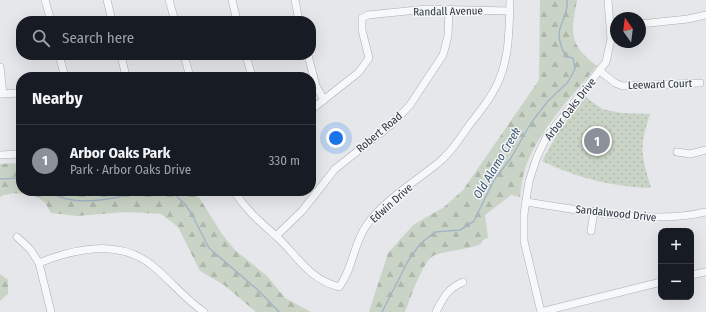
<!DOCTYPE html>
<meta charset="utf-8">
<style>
:root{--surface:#171b24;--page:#20242c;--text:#f1f3f6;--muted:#9ea1a6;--line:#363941;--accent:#8c9099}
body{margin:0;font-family:"Fira Sans Condensed",sans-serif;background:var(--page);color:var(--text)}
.controls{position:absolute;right:12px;bottom:12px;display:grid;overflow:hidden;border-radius:8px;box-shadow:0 4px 16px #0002}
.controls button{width:36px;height:36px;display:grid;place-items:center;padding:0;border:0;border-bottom:1px solid var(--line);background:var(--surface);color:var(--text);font:20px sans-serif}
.compass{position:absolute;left:610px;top:12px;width:36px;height:36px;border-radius:50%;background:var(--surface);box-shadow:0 4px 16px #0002;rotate:346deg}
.you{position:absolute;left:336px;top:138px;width:14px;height:14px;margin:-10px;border:3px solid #fff;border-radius:50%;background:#1a73e8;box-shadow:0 0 0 6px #1a73e833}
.badge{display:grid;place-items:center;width:26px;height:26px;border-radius:50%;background:var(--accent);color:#fff;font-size:13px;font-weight:700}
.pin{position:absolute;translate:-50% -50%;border:2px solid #fff;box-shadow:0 1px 4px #0006}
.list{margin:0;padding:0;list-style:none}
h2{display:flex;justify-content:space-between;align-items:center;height:52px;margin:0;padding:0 16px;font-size:17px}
h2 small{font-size:13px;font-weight:400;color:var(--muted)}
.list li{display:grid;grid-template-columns:26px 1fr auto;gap:12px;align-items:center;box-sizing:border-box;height:72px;padding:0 16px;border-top:1px solid var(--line)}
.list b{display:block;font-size:15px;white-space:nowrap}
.list p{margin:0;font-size:13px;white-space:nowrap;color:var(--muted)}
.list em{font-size:13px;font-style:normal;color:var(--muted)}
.icon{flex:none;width:22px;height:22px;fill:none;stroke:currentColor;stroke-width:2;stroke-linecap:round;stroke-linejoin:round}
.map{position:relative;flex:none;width:706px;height:312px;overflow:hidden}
.search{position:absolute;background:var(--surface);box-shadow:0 4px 16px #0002;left:16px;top:16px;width:300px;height:44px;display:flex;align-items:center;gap:10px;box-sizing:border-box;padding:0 14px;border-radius:16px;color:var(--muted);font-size:15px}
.panel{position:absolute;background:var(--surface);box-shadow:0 4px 16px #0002;left:16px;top:72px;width:300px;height:124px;border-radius:16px}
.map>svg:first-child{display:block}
.forest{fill:url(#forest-firs)}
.park{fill:url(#park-dots)}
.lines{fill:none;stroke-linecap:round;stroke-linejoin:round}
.stream{stroke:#a3b6c8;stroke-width:1.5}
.minor-casing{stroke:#aaaeb5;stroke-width:8}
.minor{stroke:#f7f8fa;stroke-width:7}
.labels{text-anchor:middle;stroke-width:3;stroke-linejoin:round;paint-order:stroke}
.street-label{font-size:11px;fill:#2d3542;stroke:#f4f6f8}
.water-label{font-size:12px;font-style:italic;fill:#3a5573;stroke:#f4f6f8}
</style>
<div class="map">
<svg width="706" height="312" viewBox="0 0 706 312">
<defs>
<pattern id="forest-firs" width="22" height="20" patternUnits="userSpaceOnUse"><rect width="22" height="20" fill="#cad4c6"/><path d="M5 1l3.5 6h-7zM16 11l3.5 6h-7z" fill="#aeb7ab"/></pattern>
<pattern id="park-dots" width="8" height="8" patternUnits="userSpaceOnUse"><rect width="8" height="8" fill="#cad4c6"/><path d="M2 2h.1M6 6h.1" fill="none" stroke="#aeb7ab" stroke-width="1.8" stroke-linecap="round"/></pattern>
</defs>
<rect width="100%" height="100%" fill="#e5e7eb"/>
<g class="forest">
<path d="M540,0H577C571,33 568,44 597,66C571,98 538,130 525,169C522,178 521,188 520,197L511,195L485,215L488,238L483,240L481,244C466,250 450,250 435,255C423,259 410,300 405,312H369L388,253L413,225L444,207L463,190L539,80Z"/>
<path d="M21,163V191H195L222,234L235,250L267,276L285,298L311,312H256L224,285L200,271L178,227L161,214L126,212L77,216L51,213C49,210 47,205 44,202C34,192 12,191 0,197V164Z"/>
<polygon points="0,274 8,280 8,294 0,301"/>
</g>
<path class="park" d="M586,97L602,109L621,113L650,114C639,149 641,153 651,188C613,187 577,178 542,161L560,129Z"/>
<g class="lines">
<g class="stream">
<polyline points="0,179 21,178"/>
<path d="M50,191C71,209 118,198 143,191"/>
<polyline points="171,191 184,203 191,213 209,248 259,291 279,312"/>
<path d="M382,312L408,261L420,244L435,232L460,230L474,221L494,180L511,158L531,123L548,101L568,82L575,69L573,58L566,57C549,24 569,25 567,0"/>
</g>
<defs>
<g id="minor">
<polyline points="45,0 51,21"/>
<polyline points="107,0 112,21"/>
<polyline points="169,0 175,21"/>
<polyline points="232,0 237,21"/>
<polyline points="295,0 299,21"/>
<polyline points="608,0 611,39 606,62 546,138 537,157 529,181 524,214 524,241 541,312 661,282"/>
<polyline points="640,24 688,19 706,15"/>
<polyline points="59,55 65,77"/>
<polyline points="121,55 126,77"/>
<polyline points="184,55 190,77"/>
<polyline points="246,55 252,77"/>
<polyline points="308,55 316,86 324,100"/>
<polyline points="0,67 3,94"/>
<polyline points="600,71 615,83 623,86 700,83"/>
<polyline points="0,94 21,93"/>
<polyline points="311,110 359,72 369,58 362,30 362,18 368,15 427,9 510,11"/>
<polyline points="677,152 690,154 706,150"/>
<polyline points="0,155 21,154"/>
<path d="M234,191C247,211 258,220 276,236C298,256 307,278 339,287C353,269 353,245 366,226C383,201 413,183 437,164C451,153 460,138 470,124C478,114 487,103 493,92C510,64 509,31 510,0"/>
<path d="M526,202C579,210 654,225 706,212"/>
<polyline points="591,231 594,211"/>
<polyline points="276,236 302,211 335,169 392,124 410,105 443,55 448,36 449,10"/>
<polyline points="17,237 30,249 39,263 51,312"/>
<path d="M39,263C76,248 121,238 154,267C172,282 185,299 204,312"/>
<polyline points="691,275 706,272"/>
<path d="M436,312C444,297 447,289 463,282"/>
</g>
</defs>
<use href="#minor" class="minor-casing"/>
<use href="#minor" class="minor"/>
</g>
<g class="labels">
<g class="street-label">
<text transform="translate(448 11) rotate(-1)" y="4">Randall Avenue</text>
<text transform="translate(660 84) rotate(-2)" y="4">Leeward Court</text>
<text transform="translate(570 109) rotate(-52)" y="4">Arbor Oaks Drive</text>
<text transform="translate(379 132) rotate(-40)" y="4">Robert Road</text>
<text transform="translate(391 203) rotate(-42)" y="4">Edwin Drive</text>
<text transform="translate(616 213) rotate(6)" y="4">Sandalwood Drive</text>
</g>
<g class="water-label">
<text transform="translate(497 163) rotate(-59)" y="4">Old Alamo Creek</text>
</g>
</g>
</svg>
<div class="controls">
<button>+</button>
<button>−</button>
</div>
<svg class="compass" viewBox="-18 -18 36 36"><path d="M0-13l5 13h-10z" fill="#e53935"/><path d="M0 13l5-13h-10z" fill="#9ea1a6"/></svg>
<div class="you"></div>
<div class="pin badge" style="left:597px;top:141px">1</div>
<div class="search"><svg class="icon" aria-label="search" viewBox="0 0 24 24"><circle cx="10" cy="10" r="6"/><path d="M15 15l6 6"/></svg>Search here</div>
<section class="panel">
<h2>Nearby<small></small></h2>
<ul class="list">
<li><span class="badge">1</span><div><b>Arbor Oaks Park</b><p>Park · Arbor Oaks Drive</p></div><em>330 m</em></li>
</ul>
</section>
</div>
